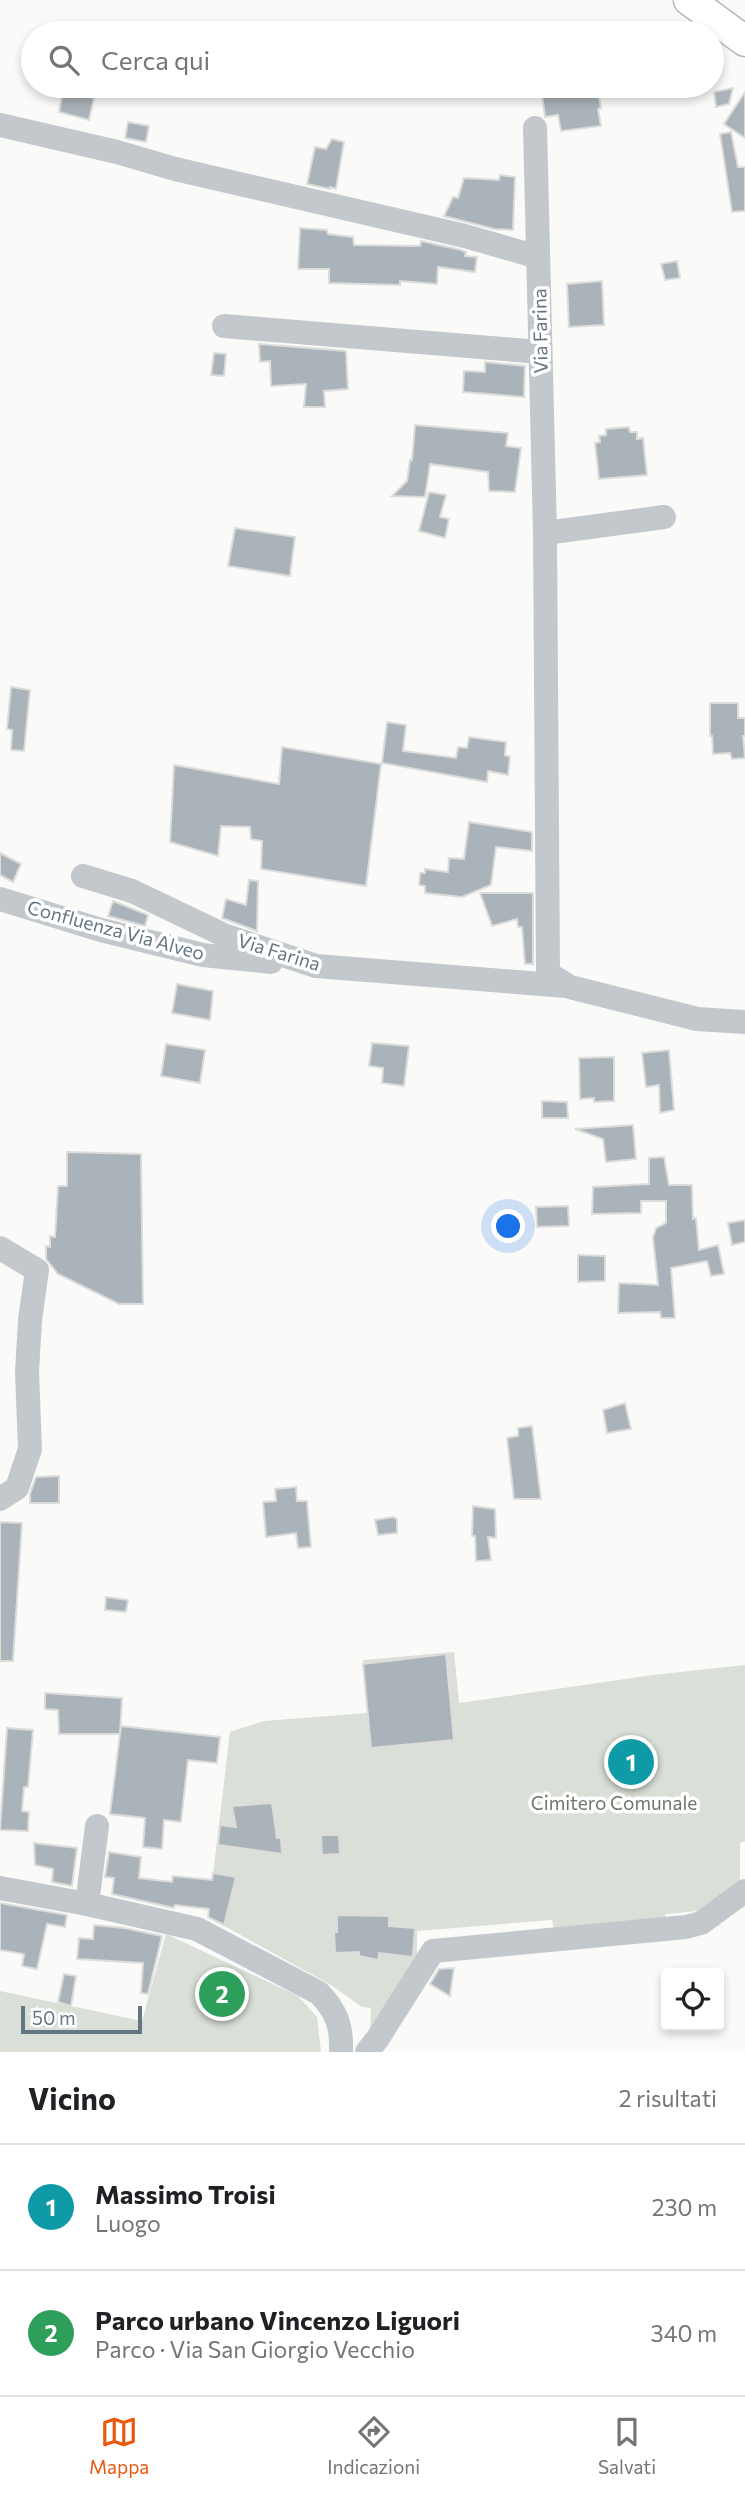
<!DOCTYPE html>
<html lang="it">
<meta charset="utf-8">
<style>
:root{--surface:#fff;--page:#f6f6f6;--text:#202124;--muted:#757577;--line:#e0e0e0;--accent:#ea580c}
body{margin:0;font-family:Commissioner,sans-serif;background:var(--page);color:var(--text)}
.controls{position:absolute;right:21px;bottom:21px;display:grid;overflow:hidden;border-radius:7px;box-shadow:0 4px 10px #0003}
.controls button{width:63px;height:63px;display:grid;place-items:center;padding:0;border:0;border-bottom:2px solid var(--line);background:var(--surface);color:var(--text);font:35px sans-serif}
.scale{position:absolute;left:21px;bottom:18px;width:121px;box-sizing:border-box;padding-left:7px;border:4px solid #657683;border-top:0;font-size:19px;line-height:24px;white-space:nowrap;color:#657683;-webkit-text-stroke:5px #fff;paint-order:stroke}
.you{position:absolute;left:509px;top:1227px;width:24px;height:24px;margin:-18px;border:5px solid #fff;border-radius:50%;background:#1a73e8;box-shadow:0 0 0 10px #1a73e833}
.badge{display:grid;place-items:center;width:46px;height:46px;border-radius:50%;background:var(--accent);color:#fff;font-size:23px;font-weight:700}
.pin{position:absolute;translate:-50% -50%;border:4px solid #fff;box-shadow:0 2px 7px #0006}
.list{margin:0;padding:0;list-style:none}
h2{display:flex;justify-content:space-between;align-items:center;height:91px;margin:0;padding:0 28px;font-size:30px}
h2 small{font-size:23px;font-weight:400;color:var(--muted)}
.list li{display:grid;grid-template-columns:46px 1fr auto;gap:21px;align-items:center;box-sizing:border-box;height:126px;padding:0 28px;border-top:2px solid var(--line)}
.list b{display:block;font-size:26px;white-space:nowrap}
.list p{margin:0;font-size:23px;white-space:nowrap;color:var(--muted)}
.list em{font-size:23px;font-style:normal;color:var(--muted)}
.icon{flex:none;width:38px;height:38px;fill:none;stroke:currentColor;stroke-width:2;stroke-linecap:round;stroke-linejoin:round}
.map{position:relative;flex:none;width:745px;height:2052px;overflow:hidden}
.search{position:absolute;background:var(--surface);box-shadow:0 4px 10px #0003;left:21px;right:21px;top:21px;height:77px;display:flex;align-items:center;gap:18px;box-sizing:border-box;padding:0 24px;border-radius:38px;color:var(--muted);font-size:26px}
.sheet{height:343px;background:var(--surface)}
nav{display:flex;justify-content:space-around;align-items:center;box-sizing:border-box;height:98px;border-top:2px solid var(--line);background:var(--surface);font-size:19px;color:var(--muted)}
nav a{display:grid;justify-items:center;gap:4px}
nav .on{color:var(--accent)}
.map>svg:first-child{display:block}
.green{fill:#dadfd7}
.building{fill:#aab3b9;stroke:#dcdcda;stroke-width:2}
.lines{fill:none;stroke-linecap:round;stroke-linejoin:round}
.major-casing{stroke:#b5babe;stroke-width:33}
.minor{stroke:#c3c8cc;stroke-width:24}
.major{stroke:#fff;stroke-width:30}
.labels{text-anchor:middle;stroke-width:7;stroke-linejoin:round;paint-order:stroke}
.street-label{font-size:19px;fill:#657683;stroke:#fff}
.park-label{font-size:19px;fill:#687a64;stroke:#fff}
</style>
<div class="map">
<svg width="745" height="2052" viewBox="0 0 745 2052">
<rect width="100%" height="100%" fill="#fafaf8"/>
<g class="green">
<polygon points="454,1652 459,1703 653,1675 745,1665 745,1841 740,1843 740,1882 697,1911 666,1914 665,1918 554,1931 552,1920 417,1931 417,1958 370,2032 371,2008 362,2007 331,1985 208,1917 230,1732 264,1721 367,1713 363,1660"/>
<polygon points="166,1934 298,1996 317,2017 321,2052 0,2052 0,1991 142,2021"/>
</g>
<g class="building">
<polygon points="64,86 95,93 89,120 59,112"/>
<polygon points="541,86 594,86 594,90 598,91 601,108 598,109 601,126 561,131 558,115 545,117"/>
<polygon points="733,88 729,104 716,107 714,92"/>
<polygon points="745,92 745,138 724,124"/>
<polygon points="128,122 149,126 146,142 125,138"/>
<polygon points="731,132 738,167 745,167 745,211 732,212 720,134"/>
<polygon points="332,139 344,142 336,189 330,187 330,189 307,184 315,147 326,149"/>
<polygon points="500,175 515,177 513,230 494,229 444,216 453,197 458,198 464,178 499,180"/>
<polygon points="300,228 327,230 328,234 353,237 354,245 420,246 421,241 461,250 466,252 465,256 477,257 475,272 438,267 437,284 400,281 400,285 329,283 329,269 298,269"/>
<polygon points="677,261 680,278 665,280 661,264"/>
<polygon points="602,281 604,325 569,327 567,284"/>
<polygon points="259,344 346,351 348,389 324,391 325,407 304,407 306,384 271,386 270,361 260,362"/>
<polygon points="214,353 226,354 224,376 211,375"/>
<polygon points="485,362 525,366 524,397 463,392 464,371 485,372"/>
<polygon points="415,425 508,433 506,446 521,448 515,492 489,491 488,472 430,464 425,497 392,496 407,481 410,460 412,460"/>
<polygon points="629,427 630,432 637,432 637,439 643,438 647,475 599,479 595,443 600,442 599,436 606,435 606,429"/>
<polygon points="429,492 446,495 440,517 449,519 445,538 419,531"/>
<polygon points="235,528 295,537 290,576 228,566"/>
<polygon points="11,687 30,690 24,751 11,750 12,730 7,729"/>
<polygon points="710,703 738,703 738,718 745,718 745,736 743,736 745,758 732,759 730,753 713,754 712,736 710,736"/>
<polygon points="387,722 406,725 403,751 456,758 458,747 467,748 469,737 506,742 505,755 510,757 508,775 488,771 487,782 382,763"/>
<polygon points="282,747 381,764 366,886 261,869 262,841 251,839 250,827 221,826 218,856 170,842 174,765 279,784"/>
<polygon points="469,822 532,832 532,851 496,847 491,885 462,897 425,893 425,886 419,885 420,873 425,873 425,869 448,872 449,858 464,859"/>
<polygon points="0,853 21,864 13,882 0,875"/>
<polygon points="249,880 258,881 257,931 222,918 226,899 246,905"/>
<polygon points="480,893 533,893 533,964 525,964 522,927 518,927 517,919 492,926"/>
<polygon points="113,901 148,915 145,926 108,916"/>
<polygon points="177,984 213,991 210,1020 172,1013"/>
<polygon points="372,1043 409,1046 404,1086 382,1083 383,1068 369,1066"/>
<polygon points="166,1044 205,1050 200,1083 161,1076"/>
<polygon points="669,1050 674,1110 660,1113 659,1085 646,1087 642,1053"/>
<polygon points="614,1057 614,1101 594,1102 594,1098 580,1099 579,1058"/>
<polygon points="542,1101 567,1102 568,1118 542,1118"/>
<polygon points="633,1125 636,1159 606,1162 603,1139 575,1129"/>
<polygon points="67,1152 141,1154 143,1304 119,1304 58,1274 46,1259 46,1246 50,1247 50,1236 55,1237 58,1186 67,1186"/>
<polygon points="664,1157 669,1185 692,1185 693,1219 696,1218 699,1250 718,1245 724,1274 711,1276 707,1261 671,1268 675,1318 661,1318 660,1312 618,1313 619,1283 658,1285 653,1238 656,1228 666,1223 666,1201 641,1201 641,1213 592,1214 593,1187 649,1184 649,1158"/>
<polygon points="568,1206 569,1226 537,1227 536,1207"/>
<polygon points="745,1220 745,1242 732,1245 728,1223"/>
<polygon points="578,1255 605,1256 605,1281 578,1282"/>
<polygon points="625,1403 631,1429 607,1433 603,1410"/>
<polygon points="532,1426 541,1499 514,1499 507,1438 518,1436 518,1428"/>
<polygon points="59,1476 59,1503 30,1503 30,1494 36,1477"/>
<polygon points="296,1487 297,1501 307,1501 311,1547 298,1548 296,1533 266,1537 263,1502 276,1501 275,1489"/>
<polygon points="473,1506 495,1509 496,1538 488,1537 491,1560 476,1561 475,1536 472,1536"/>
<polygon points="393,1517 397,1519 397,1533 378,1535 375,1520"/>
<polygon points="0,1522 22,1523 13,1661 0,1661"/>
<polygon points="106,1597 128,1600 126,1612 105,1610"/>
<polygon points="446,1654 454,1740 371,1748 363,1664"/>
<polygon points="45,1693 122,1698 120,1734 59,1734 58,1710 45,1709"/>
<polygon points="121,1726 220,1737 217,1763 188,1760 181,1822 164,1820 162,1849 143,1847 145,1818 110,1814"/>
<polygon points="7,1728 33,1730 28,1787 24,1787 22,1811 29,1812 28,1831 0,1830"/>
<polygon points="272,1803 277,1838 281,1837 282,1854 218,1845 220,1825 236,1827 232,1806"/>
<polygon points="321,1835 339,1835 340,1854 322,1855"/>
<polygon points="34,1843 77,1848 72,1886 52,1882 53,1869 35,1865"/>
<polygon points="109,1852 141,1857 139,1878 172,1882 173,1876 212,1880 213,1873 236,1877 224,1925 208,1917 209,1909 175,1905 174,1908 112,1894 114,1878 105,1877"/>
<polygon points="0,1903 67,1915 65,1927 47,1924 37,1969 22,1966 24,1954 0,1950"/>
<polygon points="337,1915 389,1916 389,1926 415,1928 413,1955 412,1957 379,1953 378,1960 359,1956 359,1952 335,1953 334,1932 337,1932"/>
<polygon points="94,1925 124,1928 162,1936 148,1994 141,1993 143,1963 77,1959 79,1938 93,1939"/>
<polygon points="454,1968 450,1996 430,1984 439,1969"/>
<polygon points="64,1974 76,1976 71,2006 58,2002"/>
</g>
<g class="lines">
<defs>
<polyline id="major" points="689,0 745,41"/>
</defs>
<use href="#major" class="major-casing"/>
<g class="minor">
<polyline points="0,125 117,152 175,169 465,236 538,257"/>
<polyline points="535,128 545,533 548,973 570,987 697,1019 745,1022"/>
<polyline points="224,326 540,352"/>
<polyline points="545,533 664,517"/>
<polyline points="83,876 132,891 226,936 316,966 566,986"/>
<polyline points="0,899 101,930 203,955 271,962"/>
<polyline points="0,1248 37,1270 30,1320 27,1372 30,1449 17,1488 0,1499"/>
<path d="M0,1888L87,1904L197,1929L319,1993C337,2012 342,2026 341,2052"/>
<polyline points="87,1904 97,1826"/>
<polyline points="367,2052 378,2038 433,1951 686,1927 701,1923 745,1891"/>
</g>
<use href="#major" class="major"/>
</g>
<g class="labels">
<g class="street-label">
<text transform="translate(540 331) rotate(-91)" y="7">Via Farina</text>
<text transform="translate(116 930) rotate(15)" y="7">Confluenza Via Alveo</text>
<text transform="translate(279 952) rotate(17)" y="7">Via Farina</text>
</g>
<g class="park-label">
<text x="614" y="1810">Cimitero Comunale</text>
</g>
</g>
</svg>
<div class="controls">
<button><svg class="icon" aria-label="locate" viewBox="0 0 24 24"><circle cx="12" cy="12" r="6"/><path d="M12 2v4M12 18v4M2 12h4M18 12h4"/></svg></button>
</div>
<div class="scale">50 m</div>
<div class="you"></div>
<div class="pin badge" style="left:631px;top:1762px;background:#0f9aa8">1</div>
<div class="pin badge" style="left:222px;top:1994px;background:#2e9e5b">2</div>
<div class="search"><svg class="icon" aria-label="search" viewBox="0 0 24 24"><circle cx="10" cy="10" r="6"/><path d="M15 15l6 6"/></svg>Cerca qui</div>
</div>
<section class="sheet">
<h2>Vicino<small>2 risultati</small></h2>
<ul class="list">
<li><span class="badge" style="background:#0f9aa8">1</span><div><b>Massimo Troisi</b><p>Luogo</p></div><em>230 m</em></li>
<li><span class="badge" style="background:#2e9e5b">2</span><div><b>Parco urbano Vincenzo Liguori</b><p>Parco · Via San Giorgio Vecchio</p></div><em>340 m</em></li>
</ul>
</section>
<nav>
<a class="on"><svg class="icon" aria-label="map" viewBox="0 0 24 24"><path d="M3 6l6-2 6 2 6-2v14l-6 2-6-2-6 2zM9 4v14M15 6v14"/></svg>Mappa</a>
<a><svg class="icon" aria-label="directions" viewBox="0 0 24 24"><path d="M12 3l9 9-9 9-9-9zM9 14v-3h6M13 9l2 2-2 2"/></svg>Indicazioni</a>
<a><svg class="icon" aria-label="saved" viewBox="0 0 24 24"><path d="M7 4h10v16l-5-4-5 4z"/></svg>Salvati</a>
</nav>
